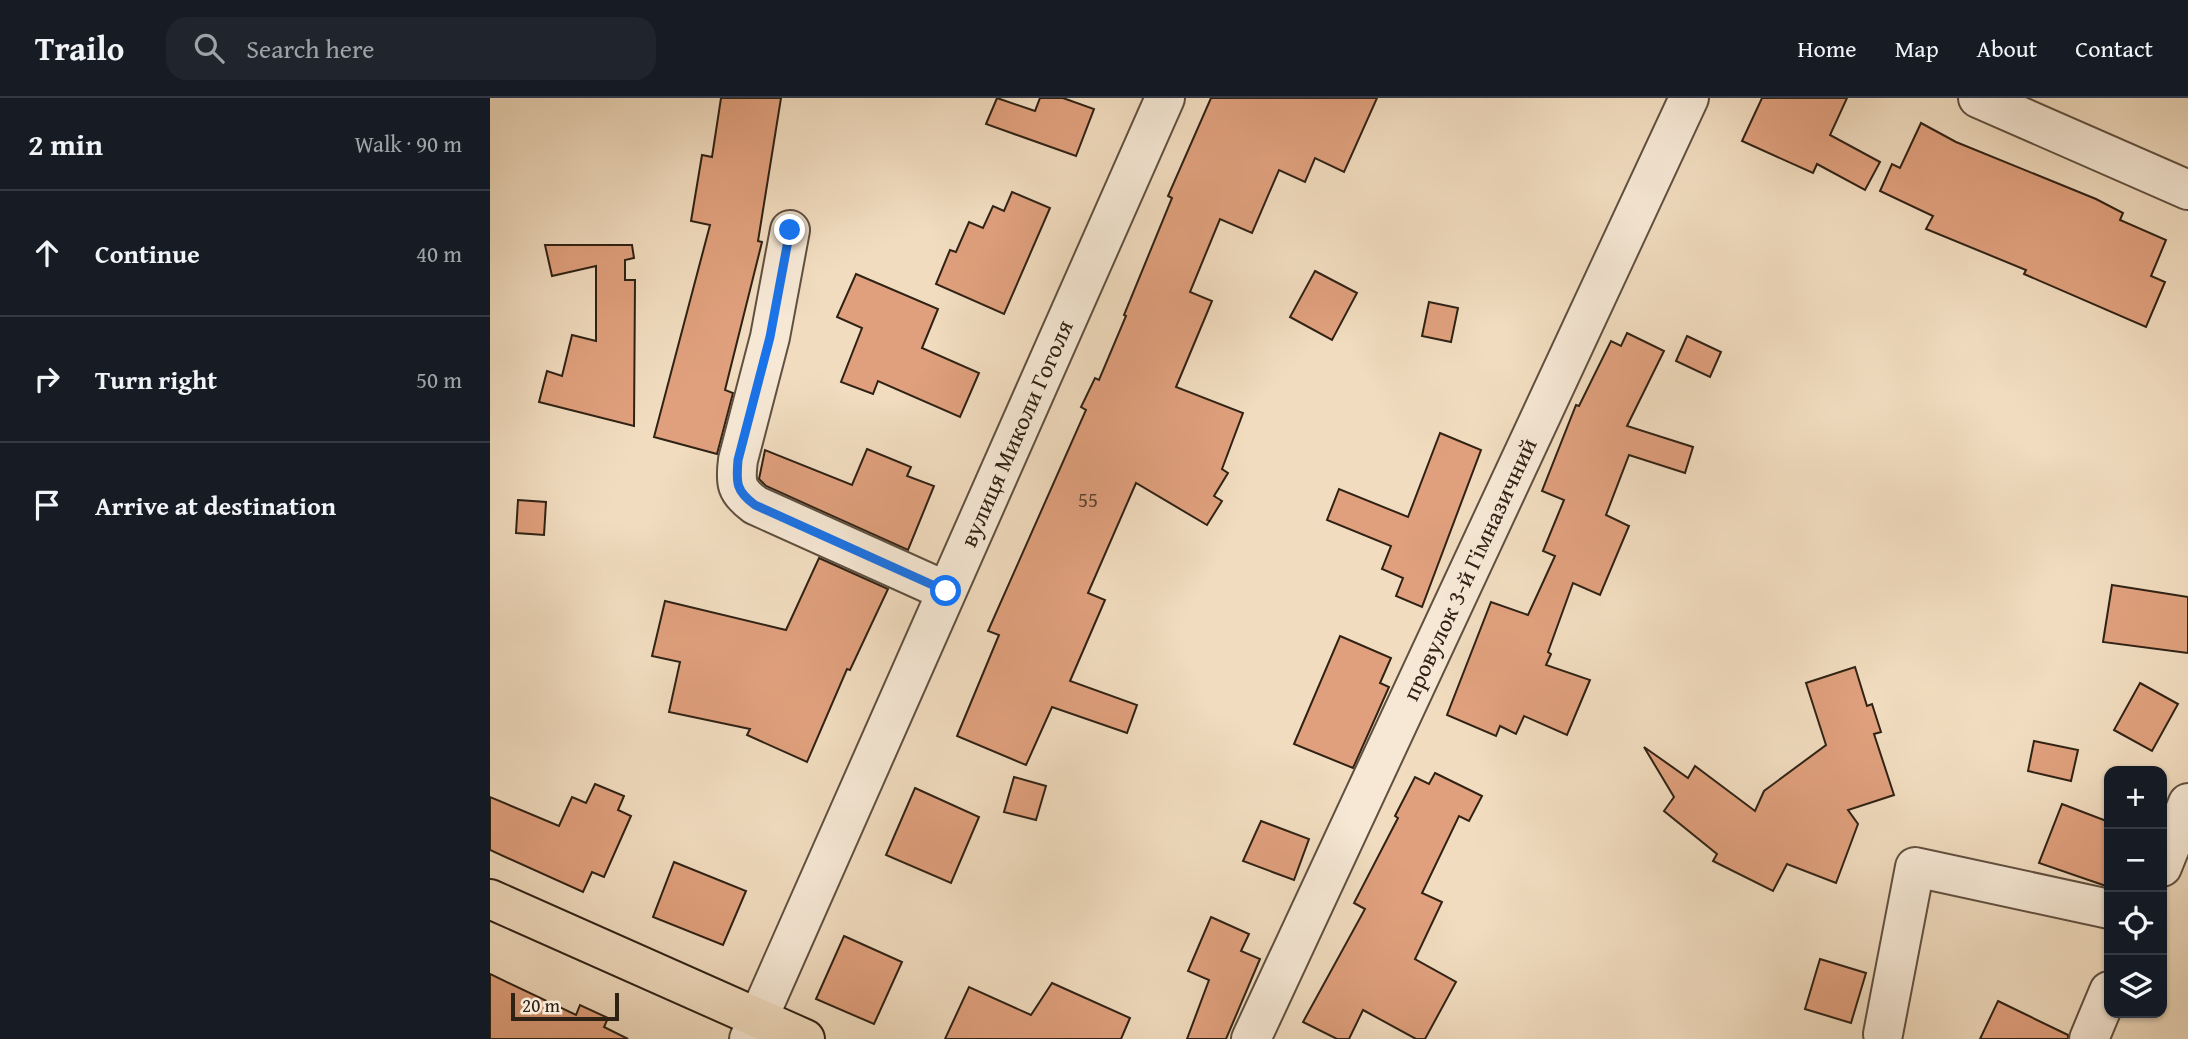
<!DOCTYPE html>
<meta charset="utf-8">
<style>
:root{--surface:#171b24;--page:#20242c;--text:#f1f3f6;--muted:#9ea1a6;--line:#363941}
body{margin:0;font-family:"Gentium Book Plus",serif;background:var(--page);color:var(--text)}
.controls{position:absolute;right:21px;bottom:21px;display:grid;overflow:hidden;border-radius:14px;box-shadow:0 2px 5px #0004}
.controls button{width:63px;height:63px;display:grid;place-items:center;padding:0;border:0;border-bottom:2px solid var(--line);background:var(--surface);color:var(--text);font:35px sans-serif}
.scale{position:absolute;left:21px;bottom:18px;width:108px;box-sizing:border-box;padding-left:7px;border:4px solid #2f2215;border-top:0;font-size:19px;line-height:24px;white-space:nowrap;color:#2f2215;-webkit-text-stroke:5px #f6e8d5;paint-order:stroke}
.stop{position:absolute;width:21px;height:21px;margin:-16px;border:5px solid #1a73e8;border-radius:50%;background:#fff}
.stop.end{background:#1a73e8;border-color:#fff;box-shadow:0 2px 7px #0008}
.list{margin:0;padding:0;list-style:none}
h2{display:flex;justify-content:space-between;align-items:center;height:91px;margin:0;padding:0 28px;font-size:30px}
h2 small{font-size:23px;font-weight:400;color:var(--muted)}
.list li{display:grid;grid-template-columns:46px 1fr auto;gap:21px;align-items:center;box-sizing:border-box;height:126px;padding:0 28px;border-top:2px solid var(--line)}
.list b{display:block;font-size:26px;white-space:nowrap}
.list em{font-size:23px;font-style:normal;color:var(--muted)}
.icon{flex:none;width:38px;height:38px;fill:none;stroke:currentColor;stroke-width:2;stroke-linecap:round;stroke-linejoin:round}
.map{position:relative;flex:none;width:1698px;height:941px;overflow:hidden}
header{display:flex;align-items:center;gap:42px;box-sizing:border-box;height:98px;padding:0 35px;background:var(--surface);border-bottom:2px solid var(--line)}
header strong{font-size:33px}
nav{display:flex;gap:38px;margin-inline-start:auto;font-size:24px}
.search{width:490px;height:63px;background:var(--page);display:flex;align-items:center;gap:18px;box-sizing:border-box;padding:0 24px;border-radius:21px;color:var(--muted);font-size:26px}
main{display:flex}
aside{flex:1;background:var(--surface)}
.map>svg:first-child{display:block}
.building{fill:#e0a07d;stroke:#2f2215;stroke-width:2}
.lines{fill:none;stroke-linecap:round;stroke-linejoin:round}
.minor-casing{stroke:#605040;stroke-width:42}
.major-casing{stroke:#2f2215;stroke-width:42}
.minor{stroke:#f6e8d5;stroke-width:38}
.major{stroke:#f1dcbf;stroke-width:38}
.route{stroke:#1a73e8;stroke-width:9}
.labels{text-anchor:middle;stroke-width:7;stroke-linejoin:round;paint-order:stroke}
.number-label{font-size:21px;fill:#5b422f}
.street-label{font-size:24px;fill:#2f2215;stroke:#f6e8d5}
</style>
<header>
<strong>Trailo</strong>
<div class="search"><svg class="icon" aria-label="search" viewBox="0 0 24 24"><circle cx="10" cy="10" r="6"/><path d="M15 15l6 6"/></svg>Search here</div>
<nav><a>Home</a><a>Map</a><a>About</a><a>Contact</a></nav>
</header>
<main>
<aside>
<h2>2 min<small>Walk · 90 m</small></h2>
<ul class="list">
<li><svg class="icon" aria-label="ahead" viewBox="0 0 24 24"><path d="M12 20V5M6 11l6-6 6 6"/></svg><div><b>Continue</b></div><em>40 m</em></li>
<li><svg class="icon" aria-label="right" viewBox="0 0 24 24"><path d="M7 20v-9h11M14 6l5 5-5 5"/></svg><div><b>Turn right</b></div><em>50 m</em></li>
<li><svg class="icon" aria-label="arrive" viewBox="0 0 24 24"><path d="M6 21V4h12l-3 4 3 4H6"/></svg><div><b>Arrive at destination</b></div></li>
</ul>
</aside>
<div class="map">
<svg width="1698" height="941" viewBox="0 0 1698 941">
<rect width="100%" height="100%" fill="#f1dcbf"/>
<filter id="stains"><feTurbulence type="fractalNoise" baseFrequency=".00286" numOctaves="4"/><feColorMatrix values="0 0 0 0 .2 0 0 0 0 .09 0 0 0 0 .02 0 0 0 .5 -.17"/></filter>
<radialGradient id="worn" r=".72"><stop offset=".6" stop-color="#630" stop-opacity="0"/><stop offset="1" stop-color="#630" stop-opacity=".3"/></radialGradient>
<g class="building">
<polygon points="231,0 291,0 268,143 272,144 235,292 243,295 227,356 164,339 220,127 201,123 212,57 222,59"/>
<polygon points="507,0 545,13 550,0 573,0 604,11 586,58 496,26"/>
<polygon points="721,0 887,0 854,74 825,60 815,84 789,72 762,135 730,121 700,194 722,203 686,289 753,315 732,371 738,375 724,398 732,403 717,427 646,385 598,495 615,502 580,583 647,607 637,635 562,609 536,667 467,638 509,537 498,533 596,312 591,309 605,280 609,282 636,218 634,217 682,100 678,98"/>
<polygon points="1272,0 1357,0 1340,37 1390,64 1375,92 1327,66 1323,75 1252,43"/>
<polygon points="1431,25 1466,44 1606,101 1633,115 1630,122 1676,142 1661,178 1675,184 1656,229 1534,176 1536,172 1436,131 1443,118 1390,93 1402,66 1410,70"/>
<polygon points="522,94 560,110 514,216 446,186 460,152 466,154 479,124 493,130 503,108 514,113"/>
<polygon points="55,147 142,147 144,160 135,162 135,182 145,182 144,328 49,304 57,273 72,278 82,237 106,243 106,168 62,178"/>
<polygon points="825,173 867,195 842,242 800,219"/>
<polygon points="366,176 448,211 432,250 489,275 470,319 388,283 383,296 351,284 372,230 347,219"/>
<polygon points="939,204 968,210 961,244 932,238"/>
<polygon points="1137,235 1174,253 1137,328 1203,349 1195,375 1139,357 1116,417 1139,428 1110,497 1083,485 1058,554 1061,556 1056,567 1100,582 1077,637 1034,618 1026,636 1010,628 1006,638 957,617 1001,504 1038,517 1065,458 1053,453 1074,402 1052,393 1086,307 1089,308 1121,243 1131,248"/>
<polygon points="1197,238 1231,254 1220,279 1186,263"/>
<polygon points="950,335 991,352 932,509 906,498 913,480 892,471 901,448 837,422 849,391 918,419"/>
<polygon points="377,351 421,369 417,378 444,388 418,452 276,388 269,381 275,352 362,387"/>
<polygon points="28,402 56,404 54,437 26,435"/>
<polygon points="329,460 398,491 360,572 357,571 317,664 257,637 260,631 179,614 190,564 162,558 175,503 296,532"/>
<polygon points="1622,487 1698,499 1698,555 1613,544"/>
<polygon points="850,538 901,560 890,585 899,589 863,670 804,646"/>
<polygon points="1365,569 1377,608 1382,606 1391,634 1384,636 1404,697 1358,712 1368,726 1346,785 1297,766 1283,793 1223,763 1227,756 1174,713 1184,699 1154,649 1198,680 1205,668 1265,713 1274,693 1336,647 1316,585"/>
<polygon points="1650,585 1688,606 1662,653 1624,632"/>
<polygon points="1544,643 1588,652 1581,683 1538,673"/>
<polygon points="945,675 992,698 979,723 969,718 932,795 952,804 925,861 966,884 935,941 926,941 873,912 859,941 847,941 813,924 875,811 864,805 908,720 905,718 925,679 939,686"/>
<polygon points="524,679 556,688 546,722 514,714"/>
<polygon points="105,686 134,698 128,712 141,718 114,779 102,774 93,794 0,752 0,699 69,728 82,699 96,705"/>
<polygon points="425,690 489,719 461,785 396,757"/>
<polygon points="1572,706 1619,724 1619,789 1549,765"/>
<polygon points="771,723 819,741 804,782 753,763"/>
<polygon points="184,764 256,793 233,847 163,819"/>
<polygon points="721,819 759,836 751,853 770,861 736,941 697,941 719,882 698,873"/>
<polygon points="354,838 412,864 384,926 326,901"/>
<polygon points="1330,861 1376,875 1361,925 1315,911"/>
<polygon points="0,876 86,917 90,907 118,920 114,929 138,941 0,941"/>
<polygon points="562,885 640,920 631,941 455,941 479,889 541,917"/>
<polygon points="1508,903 1578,937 1578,941 1490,941"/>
</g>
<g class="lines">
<defs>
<g id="minor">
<polyline points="1488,0 1698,92"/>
<path d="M300,132L280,239L248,362C245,385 246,393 265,407L456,493"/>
<polyline points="1672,769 1698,705"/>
<polyline points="1393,936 1425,769 1619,811"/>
<path id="s1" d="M259,941L675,0"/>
<path id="s2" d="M761,941L1199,0"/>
<polyline points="1599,941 1619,893"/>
</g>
<polyline id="major" points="0,801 315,941"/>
</defs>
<use href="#minor" class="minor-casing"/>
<use href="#major" class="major-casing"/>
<use href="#minor" class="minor"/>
<use href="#major" class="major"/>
</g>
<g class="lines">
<path class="route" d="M300,132L280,239L248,362C246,385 246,393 265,407L456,493"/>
</g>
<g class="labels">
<g class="number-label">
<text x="598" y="409">55</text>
</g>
<g class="street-label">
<text dy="8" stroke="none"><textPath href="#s1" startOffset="662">вулиця Миколи Гоголя</textPath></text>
<text dy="8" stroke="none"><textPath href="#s2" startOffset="518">провулок 3-й Гімназичний</textPath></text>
</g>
</g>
<rect width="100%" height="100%" filter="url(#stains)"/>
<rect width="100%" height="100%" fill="url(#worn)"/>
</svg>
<div class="controls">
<button>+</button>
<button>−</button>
<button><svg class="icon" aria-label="locate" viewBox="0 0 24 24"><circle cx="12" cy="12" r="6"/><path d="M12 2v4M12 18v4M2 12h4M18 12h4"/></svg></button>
<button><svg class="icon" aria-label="layers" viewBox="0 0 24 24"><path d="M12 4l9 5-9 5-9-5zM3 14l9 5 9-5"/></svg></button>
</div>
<div class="scale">20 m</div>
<div class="stop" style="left:456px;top:493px"></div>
<div class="stop end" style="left:300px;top:132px"></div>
</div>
</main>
